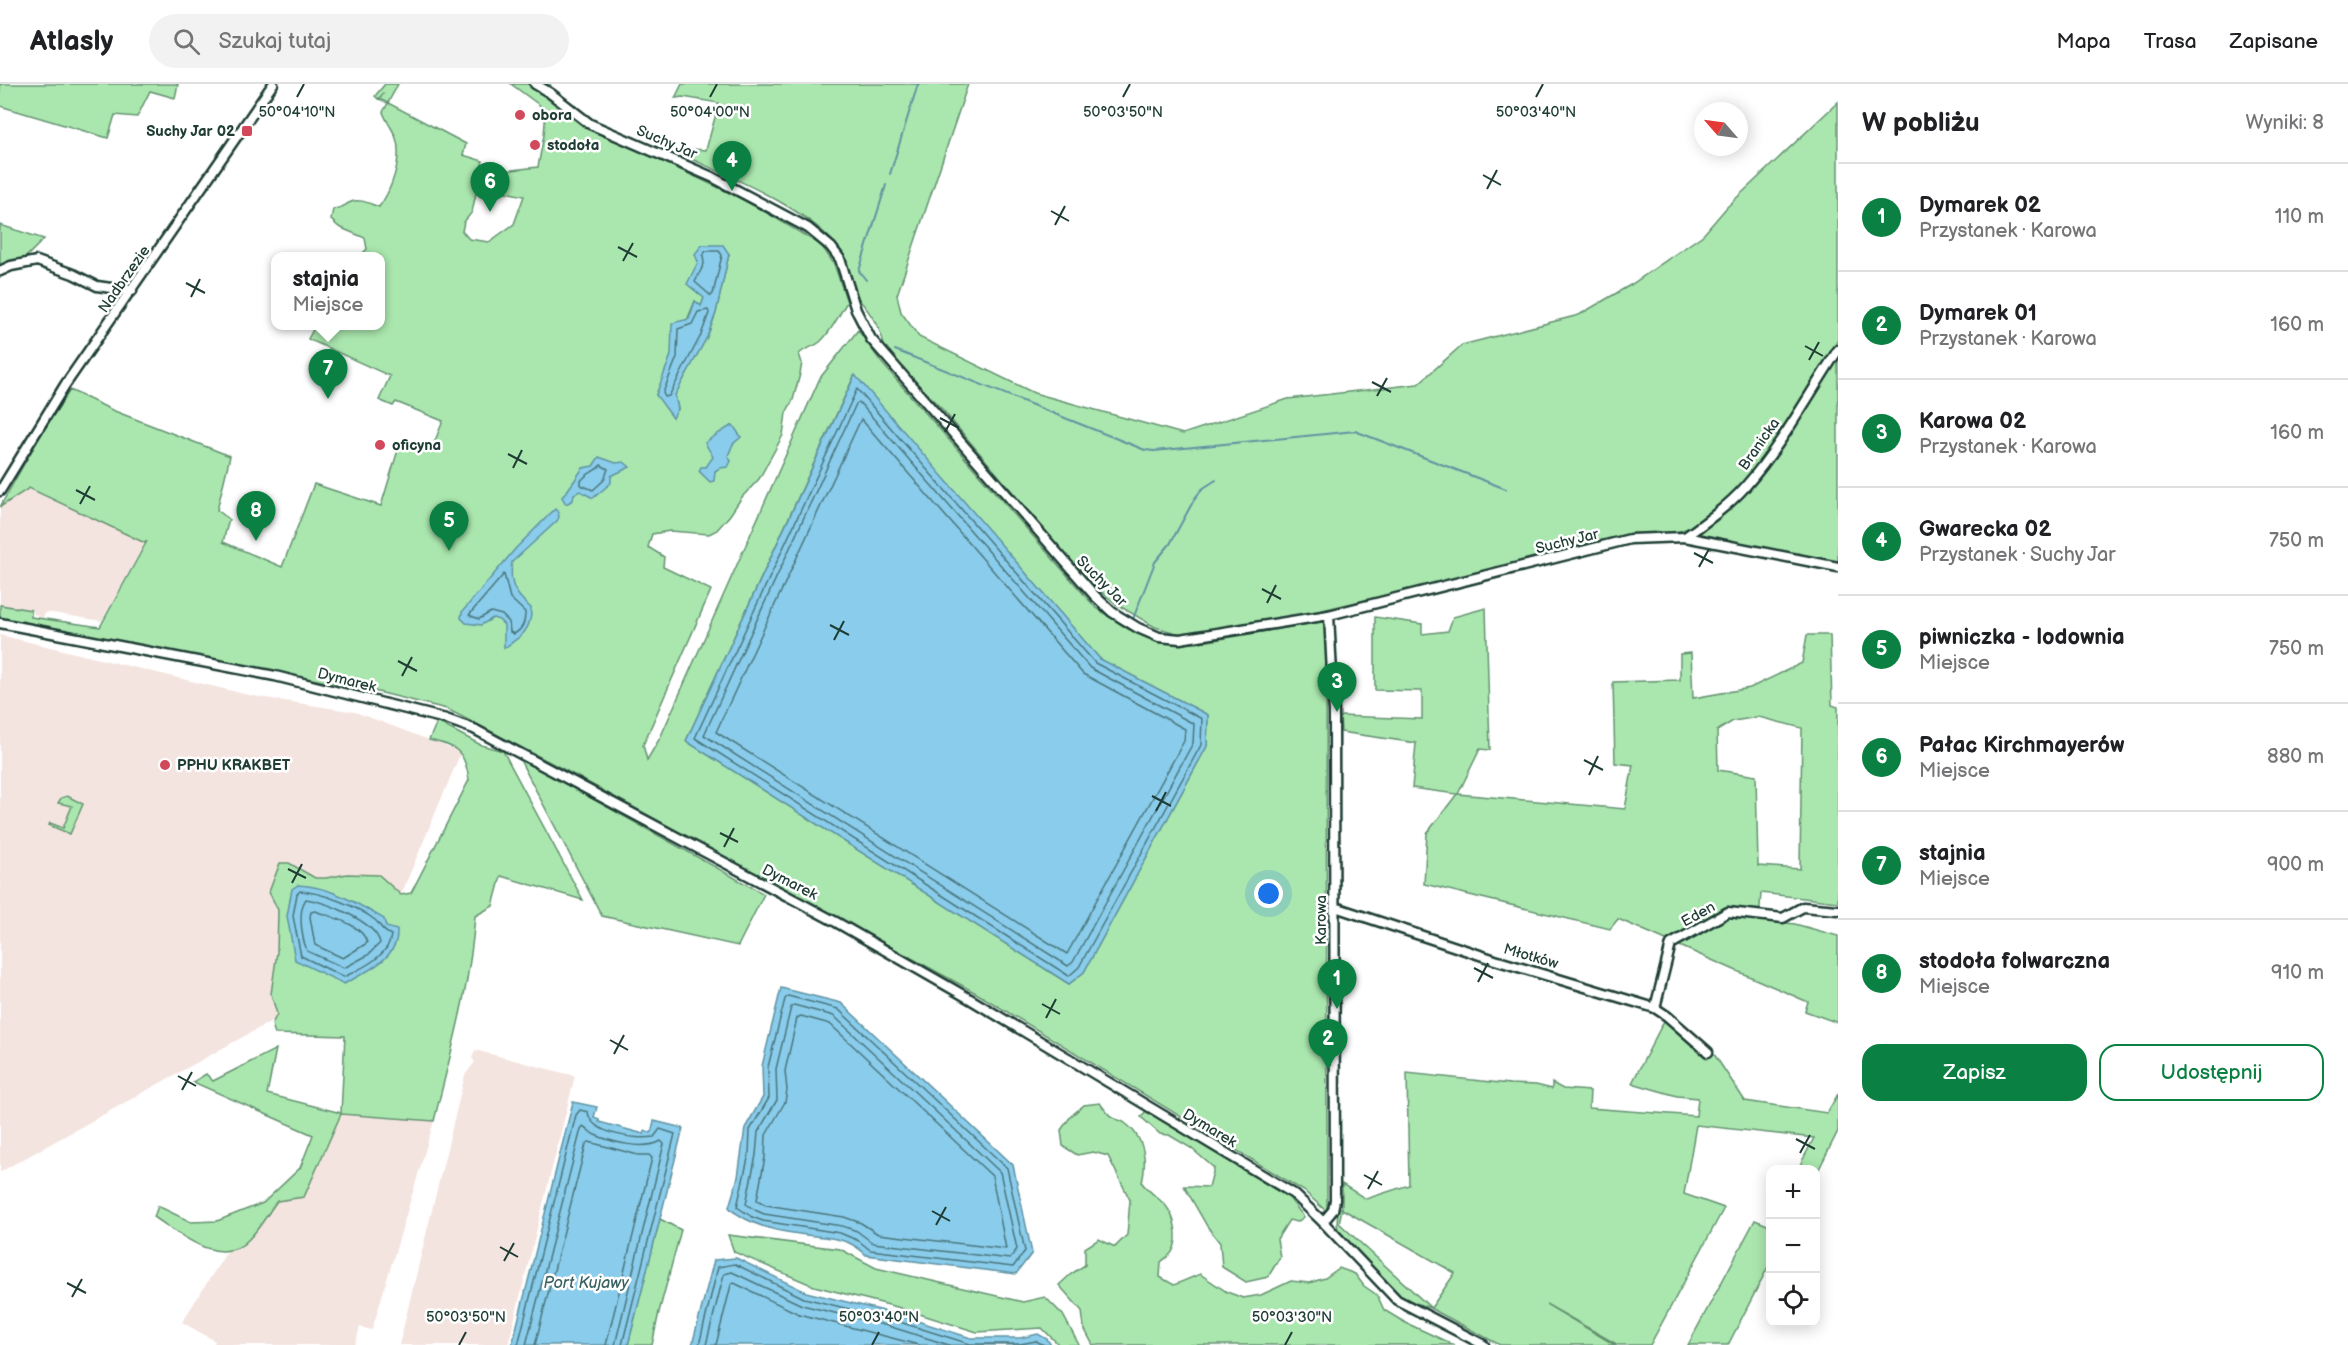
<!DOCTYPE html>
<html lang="pl">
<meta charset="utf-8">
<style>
:root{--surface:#fff;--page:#f2f2f2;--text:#202124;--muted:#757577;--line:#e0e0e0;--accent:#0b8043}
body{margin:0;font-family:"Balsamiq Sans",sans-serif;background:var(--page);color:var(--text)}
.controls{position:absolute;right:18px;bottom:18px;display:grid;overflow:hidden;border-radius:12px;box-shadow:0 3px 15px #0003}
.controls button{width:54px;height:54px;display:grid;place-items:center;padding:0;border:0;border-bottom:2px solid var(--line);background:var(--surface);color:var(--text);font:30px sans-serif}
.compass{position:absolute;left:1694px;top:18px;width:54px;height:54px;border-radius:50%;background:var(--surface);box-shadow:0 3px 15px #0003;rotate:298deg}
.you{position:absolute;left:1269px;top:810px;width:21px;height:21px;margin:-15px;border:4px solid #fff;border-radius:50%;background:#1a73e8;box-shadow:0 0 0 9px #1a73e833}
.badge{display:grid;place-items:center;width:39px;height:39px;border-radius:50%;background:var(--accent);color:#fff;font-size:20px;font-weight:700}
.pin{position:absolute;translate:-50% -50px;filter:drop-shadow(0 2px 3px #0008)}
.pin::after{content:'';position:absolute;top:32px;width:21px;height:18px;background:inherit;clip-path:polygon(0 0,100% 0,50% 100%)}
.popup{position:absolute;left:271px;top:168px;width:114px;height:78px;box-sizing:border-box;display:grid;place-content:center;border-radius:12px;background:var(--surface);filter:drop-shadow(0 2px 4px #0005);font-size:20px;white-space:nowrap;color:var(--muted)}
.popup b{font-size:22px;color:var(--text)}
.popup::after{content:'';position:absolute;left:50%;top:100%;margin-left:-12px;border:12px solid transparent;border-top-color:var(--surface)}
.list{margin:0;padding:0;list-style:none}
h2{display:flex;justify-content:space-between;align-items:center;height:78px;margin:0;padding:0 24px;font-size:26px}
h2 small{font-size:20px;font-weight:400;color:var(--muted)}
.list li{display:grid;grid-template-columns:39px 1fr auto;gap:18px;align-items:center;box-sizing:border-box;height:108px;padding:0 24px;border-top:2px solid var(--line)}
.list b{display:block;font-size:22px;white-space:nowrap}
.list p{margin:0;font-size:20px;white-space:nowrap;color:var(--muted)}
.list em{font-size:20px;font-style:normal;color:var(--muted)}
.actions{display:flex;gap:12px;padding:18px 24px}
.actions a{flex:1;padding:14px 0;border:2px solid var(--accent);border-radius:18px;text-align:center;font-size:21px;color:var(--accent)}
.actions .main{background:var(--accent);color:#fff}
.icon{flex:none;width:33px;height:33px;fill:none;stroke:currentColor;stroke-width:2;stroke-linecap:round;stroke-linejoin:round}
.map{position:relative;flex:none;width:1838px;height:1261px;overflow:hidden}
header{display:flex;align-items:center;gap:36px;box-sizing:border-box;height:84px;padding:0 30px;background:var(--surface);border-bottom:2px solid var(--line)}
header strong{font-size:28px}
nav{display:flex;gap:33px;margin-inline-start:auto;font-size:21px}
.search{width:420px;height:54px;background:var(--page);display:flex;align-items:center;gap:15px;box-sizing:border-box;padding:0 21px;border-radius:33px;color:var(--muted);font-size:22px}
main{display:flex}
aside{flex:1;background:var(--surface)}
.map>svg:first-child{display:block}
.built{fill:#f4e4df}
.green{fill:#aae7ae;stroke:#649271;stroke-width:1.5;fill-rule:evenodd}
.water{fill:#8acceb;stroke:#5f93a2;stroke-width:1.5}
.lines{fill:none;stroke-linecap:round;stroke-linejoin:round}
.shore{stroke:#4a767d;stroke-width:1.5}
.stream{stroke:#5f93a2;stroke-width:2}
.minor-casing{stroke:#1f3d34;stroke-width:13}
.minor{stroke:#fff;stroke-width:8}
.ticks{fill:none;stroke:#1f3d34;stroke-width:2}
.poi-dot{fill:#d1495b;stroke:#fff;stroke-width:2}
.labels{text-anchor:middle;stroke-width:5;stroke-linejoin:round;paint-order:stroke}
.poi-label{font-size:15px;font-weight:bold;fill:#1f3d34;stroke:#fff;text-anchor:start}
.street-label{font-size:15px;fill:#1f3d34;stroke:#fff}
.water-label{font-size:16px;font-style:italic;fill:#3a6162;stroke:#fff}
.ticks-label{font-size:15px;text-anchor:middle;fill:#1f3d34;stroke:#fff;stroke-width:5;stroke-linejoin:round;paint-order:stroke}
</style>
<header>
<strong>Atlasly</strong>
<div class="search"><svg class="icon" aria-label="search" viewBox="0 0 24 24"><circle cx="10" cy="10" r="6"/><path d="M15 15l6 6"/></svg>Szukaj tutaj</div>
<nav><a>Mapa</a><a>Trasa</a><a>Zapisane</a></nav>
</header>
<main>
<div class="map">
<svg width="1838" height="1261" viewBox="0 0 1838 1261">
<rect width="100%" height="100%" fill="#fff"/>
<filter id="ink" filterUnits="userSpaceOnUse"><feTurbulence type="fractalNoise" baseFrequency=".0167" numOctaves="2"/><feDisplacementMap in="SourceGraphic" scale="12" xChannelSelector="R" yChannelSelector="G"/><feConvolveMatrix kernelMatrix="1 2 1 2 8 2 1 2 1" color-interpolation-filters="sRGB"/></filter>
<g filter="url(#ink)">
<g class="built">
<polygon points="29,404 145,459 102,537 46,528 43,534 32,529 33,526 0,521 0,423"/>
<polygon points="0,551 253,612 355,628 461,668 401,811 376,879 0,1088"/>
<polygon points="475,966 575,992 508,1261 399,1261 465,991 475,978 472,974"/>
<polygon points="341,1030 434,1037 372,1246 360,1243 355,1261 213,1261 215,1257 182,1238 226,1169 248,1157 277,1117 304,1113"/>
</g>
<g class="green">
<polygon points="0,0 178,0 175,14 150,7 137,33 115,31 108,54 0,22"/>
<path d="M385,0H398L388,19L466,60L463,71L483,77L472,128L464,138L462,147L469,155L489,158L514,140L524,112L501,107L503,87L538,83L544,51L546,26L511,0H550L557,14L567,28L595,46L745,116L821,161L834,180L847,218C838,232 832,247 820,258C813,264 806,263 799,270L802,279L800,290L793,316L786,329L783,351L759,395L742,413L730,431L717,446L709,450L670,447L652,450L648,463L664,473L663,483L711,506L643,661L647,676L660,654L820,294L858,246L881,278L1095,523L1128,545L1161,558L1197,559L1326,537L1327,1128L1304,1107L976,909L565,686L447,625L374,607L0,535V521L31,526V533L100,543L147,457L145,459L29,404L0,423L38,355L70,306L112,326L230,372L217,426L229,435L223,458L282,483L314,400L381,422L401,356L430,369L443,337L396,318L393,322L379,316L390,292L308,255L315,242H380V172H360L367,165L365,154L339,143L331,136L333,125C344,124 342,122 351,118C360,114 370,120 379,123C391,107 403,75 396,54C393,45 386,37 383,28L388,19L379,15L384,9L378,15L375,12ZM729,170L716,229L707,253L675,311L678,325L656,311L695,217L701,222L704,214L698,178ZM854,292L1100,575L1208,631L1207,662L1084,888L1069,900L686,657Z"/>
<path d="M682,0H968L897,211L901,228L919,253L1034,309L1183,350L1288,315L1418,300L1462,261L1579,231L1632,200L1703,151L1727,123L1838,18V256L1769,365L1741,401L1717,424L1688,444L1671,450H1635L1504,484L1296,532L1180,550L1155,543L1116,520L1088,497L942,325L884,266C885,251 870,228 861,218C849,204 850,180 840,166C810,125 733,94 687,73L691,65L706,66L719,19L683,13L675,14Z"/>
<polygon points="0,141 44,155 25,174 24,176 0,185"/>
<polygon points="1838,273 1838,480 1697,452 1700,446 1718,434 1742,410"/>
<path d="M1486,524L1490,666L1480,665L1458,710L1625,725L1633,681L1615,679L1613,598L1680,596V570L1691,569L1693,614L1750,604L1802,579L1807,551H1830L1832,621L1838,623V818L1761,809L1759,836L1795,840L1838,852V939L1805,927L1808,918L1618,835L1610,845L1424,800L1427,749L1457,710L1412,704L1416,659L1341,648L1340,632L1422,635V607L1375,606V533L1422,540V550L1448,547L1453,533ZM1759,633L1802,644L1800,785L1758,782L1756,692L1718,686L1717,647L1733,637Z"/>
<path d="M437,638L481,661L503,667L583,816L501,792L493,822L475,832C470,903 451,968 434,1037L341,1030L304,1113L277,1117C268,1129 260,1144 249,1155C221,1186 179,1149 154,1133L158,1122L191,1138L217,1137L263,1119L300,1084L313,1051L193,998L206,990L213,997L276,965L267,1010L341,1029L345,952L275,950L272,940L277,930L271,910L277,868L278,826L269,808L280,779H289L315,794H326L347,790L379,791L401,811L411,809L469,696C465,666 456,662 429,656Z"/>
<polygon points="519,674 764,810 738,862 602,832"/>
<polygon points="67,712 83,720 70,750 49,741 50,739 63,744 72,722 58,719 61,714"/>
<path d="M1665,935L1707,972L1712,967L1745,1017L1827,1029L1838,1010V1047L1816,1091V1086L1798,1085L1814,1054L1696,1041L1684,1110L1724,1124L1650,1261H1618L1546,1220L1615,1261H1500L1430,1224L1399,1213L1339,1151L1337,1140L1338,1124H1342V1100L1366,1115L1409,1101L1407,989L1510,1000L1536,1001L1552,1005V999L1563,1005L1590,1007L1589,1024L1696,1032L1698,1014L1677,1012L1632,999ZM1342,1125L1455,1189L1431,1224L1339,1139Z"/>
<path d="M1100,1019C1103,1023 1107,1030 1112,1033C1116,1036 1121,1036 1125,1039C1145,1054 1147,1077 1142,1099C1149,1108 1159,1114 1166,1122C1175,1133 1180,1155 1172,1168C1170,1172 1164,1175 1161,1178L1160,1193L1174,1201L1200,1190L1227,1208L1243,1214L1261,1211L1291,1197L1309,1199L1325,1194L1339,1184L1355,1190L1364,1202L1377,1211L1384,1226L1404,1238L1454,1261H1093L1084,1244L1082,1227L1059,1201L1071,1190L1085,1181V1164L1099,1155L1115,1163L1127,1151L1130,1116L1108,1072L1093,1068L1077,1071L1063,1062L1061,1046L1071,1032L1084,1021Z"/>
<polygon points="1146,1027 1289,1114 1304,1133 1297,1138 1289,1136 1277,1155 1280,1173 1268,1193 1246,1198 1222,1183 1220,1159 1207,1142 1184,1102 1209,1103 1214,1084 1191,1064 1169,1051 1160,1050 1141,1033"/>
<polygon points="660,1135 681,1146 659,1228 652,1261 628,1261"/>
<polygon points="1755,1136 1770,1142 1770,1179 1728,1261 1688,1261"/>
<polygon points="728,1151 840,1165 876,1184 1023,1218 1045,1213 1063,1231 1079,1261 1059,1261 1042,1244 977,1248 897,1223 814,1202 734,1168"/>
</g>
<g class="water">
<polygon points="702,161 723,161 729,170 716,229 707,253 675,311 678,325 673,334 656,311 671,271 672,239 689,235 695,217 701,222 704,214 687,200 698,178 695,170"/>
<polygon points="855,291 1100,575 1208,631 1207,662 1084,888 1069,900 686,657"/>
<path d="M733,341L741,353L733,360L728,372L731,377L728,383L720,384L715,387L714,397L710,398L699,387L701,383H706L713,373L705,359C709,355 727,344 733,341Z"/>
<path d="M599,373L616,379L624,378L630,383L611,392V399L593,414L580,407L574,410L573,416L566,420L562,413C571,403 575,395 583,384L593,382Z"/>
<path d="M555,425L558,427L559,433L557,437L512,478C509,501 515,510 531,524C532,546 521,553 504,564V541L499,536L493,534L481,541L466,539L461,534L462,528L516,464Z"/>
<path d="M298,801C329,802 357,819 384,835L386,843L397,846C399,875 365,888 344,900L295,876L287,832L292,805Z"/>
<path d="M781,904L841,919L1013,1081L1032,1169L1016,1190L866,1171C849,1153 829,1154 806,1151C783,1148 759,1144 739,1131C735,1128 732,1128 729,1123L738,1093L745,1044L763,1013L762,982Z"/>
<polygon points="573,1018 597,1023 594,1033 599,1035 599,1038 644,1050 645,1046 651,1049 654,1037 683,1044 628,1261 512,1261"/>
<polygon points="736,1174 806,1208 892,1229 971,1254 1020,1254 1038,1250 1047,1255 1051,1261 692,1261 714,1176"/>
</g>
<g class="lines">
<g class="shore">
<polygon points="706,167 719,167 722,171 713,210 711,212 695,198 704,180 703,171"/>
<polygon points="708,226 709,229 701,251 669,312 665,313 663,309 677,273 678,245 692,240 698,228"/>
<polygon points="857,305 1095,579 1202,635 1201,661 1079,883 1069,892 695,654"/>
<polygon points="859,318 1090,584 1194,640 1193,659 1073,878 1068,882 704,651 856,320"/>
<polygon points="861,335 1083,590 1185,645 1184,657 1067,870 716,648"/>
<path d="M601,381L608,385L604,396L593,406L581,401V397C586,389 595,388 601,381Z"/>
<path d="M504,490L510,514L525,528C525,538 523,545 514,550L510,548L509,538L502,531L491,528L479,535L469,531Z"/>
<path d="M300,807C321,808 359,823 375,836C383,843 379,845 391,851C390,872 360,885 344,893L301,872L293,832L297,810Z"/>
<path d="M306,815C327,818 376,838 380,859L368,871L344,884L307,867C302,854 297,827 306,815Z"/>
<path d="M315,827C331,833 363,840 367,859L343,874L315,861L310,833L311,828Z"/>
<polygon points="788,912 838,925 1007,1084 1025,1167 1013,1183 870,1166 859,1157 840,1149 763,1137 752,1133 737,1123 749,1070 750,1046 769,1014 768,983 785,915"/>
<polygon points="794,921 834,932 1000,1088 1017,1165 1010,1175 873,1159 857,1147 842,1142 764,1130 755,1126 746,1120 756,1071 758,1048 777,1016 776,985 791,923"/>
<polygon points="801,932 830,940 992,1092 1006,1165 878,1150 861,1139 844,1133 766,1121 757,1116 765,1073 766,1051 785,1018 787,1006 785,987 797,934"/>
<path d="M518,1261L576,1031L580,1026L588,1028C590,1050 636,1056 654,1053L660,1045L675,1050L622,1261"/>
<path d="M526,1261L581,1045L583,1042C588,1045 590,1049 595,1051C612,1058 644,1067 661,1057L664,1060L615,1261"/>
<polyline points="535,1261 586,1060 589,1058 638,1071 649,1071 652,1074 606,1261"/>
<polyline points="699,1261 718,1183 735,1180 804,1214 890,1235 970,1260 1020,1260 1036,1257 1044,1261"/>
<polyline points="706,1261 724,1190 732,1188 802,1221 888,1242 949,1261"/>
<polyline points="716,1261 731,1201 734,1199 799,1230 919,1261"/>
</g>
<g class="stream">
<polyline points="890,90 918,0"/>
<polyline points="866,196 859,187 886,101"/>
<polyline points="895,266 1145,366 1154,367 1355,347 1506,405"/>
<polyline points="1133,535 1155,478 1170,460 1195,414 1202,405 1216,396"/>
</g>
<defs>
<g id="minor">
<polyline points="535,0 550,9 590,40 712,93 808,144 831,163 840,175 856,226 871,255 1095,512 1112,528 1138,544 1159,553 1180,555 1329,531 1630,455 1685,453 1838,483"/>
<polyline points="0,187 11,182 37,177 73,190 97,202 132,207"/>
<polyline points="0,407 65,301 273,0"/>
<path d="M1685,453C1706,438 1728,422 1745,403C1781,362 1808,312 1838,266"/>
<polyline points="0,539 275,592 446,635 474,645 836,838 970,915 1294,1110 1323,1138 1397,1216 1484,1261"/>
<polyline points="1335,823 1495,876 1655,924 1667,932 1708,968"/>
<polyline points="1655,924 1671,860 1728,828 1783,834 1803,823 1838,826"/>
<polyline points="1323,1138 1333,1126 1335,1116 1334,628 1329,531"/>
</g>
</defs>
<use href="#minor" class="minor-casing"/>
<use href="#minor" class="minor"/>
</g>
</g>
<path class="ticks" d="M297,13L304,0M710,13L717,0M1123,13L1130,0M1536,13L1543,0M1483,91L1501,101M1487,105L1497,86M1051,127L1069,137M1055,141L1065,122M618,163L637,173M623,177L633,159M186,199L205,209M191,213L200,195M1805,262L1823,272M1809,276L1819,258M1372,298L1391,308M1377,312L1387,294M940,334L959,344M945,348L955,330M508,370L527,380M513,384L522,366M76,406L95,416M80,420L90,402M1694,469L1713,479M1699,483L1709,465M1262,505L1281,515M1267,519L1276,501M830,541L849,551M834,556L844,537M398,577L417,587M402,592L412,573M1584,676L1603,686M1589,691L1598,672M1152,712L1171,722M1156,727L1166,708M720,749L738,758M724,763L734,744M288,785L306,794M292,799L302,780M1474,884L1493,894M1478,898L1488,879M1042,920L1060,930M1046,934L1056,915M610,956L628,966M614,970L624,951M178,992L196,1002M182,1006L192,988M1796,1055L1815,1065M1800,1069L1810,1051M1364,1091L1382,1101M1368,1105L1378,1087M932,1127L950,1137M936,1141L946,1123M500,1163L518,1173M504,1177L514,1159M67,1199L86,1209M72,1213L82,1195M459,1261L466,1248M872,1261L879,1248M1285,1261L1292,1248"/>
<g class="poi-dot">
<circle cx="520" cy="31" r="6"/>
<rect x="241" y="41" width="12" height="12" rx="3"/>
<circle cx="535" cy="61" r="6"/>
<circle cx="380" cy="361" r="6"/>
<circle cx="165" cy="681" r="6"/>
</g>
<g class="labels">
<g class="poi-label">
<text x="532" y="36">obora</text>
<text x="235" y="52" text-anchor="end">Suchy Jar 02</text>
<text x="547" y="66">stodoła</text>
<text x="392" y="366">oficyna</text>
<text x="177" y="686">PPHU KRAKBET</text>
</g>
<g class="street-label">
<text transform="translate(667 58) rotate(23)" y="5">Suchy Jar</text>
<text transform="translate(124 195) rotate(-55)" y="5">Nadbrzezie</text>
<text transform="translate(1759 360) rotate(-55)" y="5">Branicka</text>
<text transform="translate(1567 457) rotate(-14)" y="5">Suchy Jar</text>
<text transform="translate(1102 497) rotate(45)" y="5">Suchy Jar</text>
<text transform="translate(347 596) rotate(14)" y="5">Dymarek</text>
<text transform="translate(790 798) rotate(27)" y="5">Dymarek</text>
<text transform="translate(1698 830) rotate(-29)" y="5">Eden</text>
<text transform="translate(1321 836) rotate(-90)" y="5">Karowa</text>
<text transform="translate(1531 872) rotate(16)" y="5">Młotków</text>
<text transform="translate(1210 1044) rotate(31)" y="5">Dymarek</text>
</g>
<g class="water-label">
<text x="586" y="1204">Port Kujawy</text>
</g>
</g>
<g class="ticks-label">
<text x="297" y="33">50°04'10"N</text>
<text x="710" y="33">50°04'00"N</text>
<text x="1123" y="33">50°03'50"N</text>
<text x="1536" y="33">50°03'40"N</text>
<text x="466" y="1238">50°03'50"N</text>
<text x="879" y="1238">50°03'40"N</text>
<text x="1292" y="1238">50°03'30"N</text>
</g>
</svg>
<div class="controls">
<button>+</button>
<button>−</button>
<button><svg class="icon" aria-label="locate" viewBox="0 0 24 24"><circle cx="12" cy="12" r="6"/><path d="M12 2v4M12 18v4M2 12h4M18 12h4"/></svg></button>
</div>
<svg class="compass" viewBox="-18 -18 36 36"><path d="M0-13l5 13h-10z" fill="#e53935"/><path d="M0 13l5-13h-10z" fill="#757577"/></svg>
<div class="you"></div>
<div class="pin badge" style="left:1337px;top:925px">1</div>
<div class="pin badge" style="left:1328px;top:985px">2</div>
<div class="pin badge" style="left:1337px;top:628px">3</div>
<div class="pin badge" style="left:732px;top:107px">4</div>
<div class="pin badge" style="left:449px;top:467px">5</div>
<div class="pin badge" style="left:490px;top:128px">6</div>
<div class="pin badge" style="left:328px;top:315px">7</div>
<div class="popup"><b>stajnia</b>Miejsce</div>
<div class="pin badge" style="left:256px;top:457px">8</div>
</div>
<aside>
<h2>W pobliżu<small>Wyniki: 8</small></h2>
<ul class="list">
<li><span class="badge">1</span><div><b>Dymarek 02</b><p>Przystanek · Karowa</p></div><em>110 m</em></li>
<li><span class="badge">2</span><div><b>Dymarek 01</b><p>Przystanek · Karowa</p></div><em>160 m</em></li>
<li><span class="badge">3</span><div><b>Karowa 02</b><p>Przystanek · Karowa</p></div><em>160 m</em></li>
<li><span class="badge">4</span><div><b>Gwarecka 02</b><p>Przystanek · Suchy Jar</p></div><em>750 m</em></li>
<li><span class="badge">5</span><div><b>piwniczka - lodownia</b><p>Miejsce</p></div><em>750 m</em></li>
<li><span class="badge">6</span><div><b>Pałac Kirchmayerów</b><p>Miejsce</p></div><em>880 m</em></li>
<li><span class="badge">7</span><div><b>stajnia</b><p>Miejsce</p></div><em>900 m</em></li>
<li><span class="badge">8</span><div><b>stodoła folwarczna</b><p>Miejsce</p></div><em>910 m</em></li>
</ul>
<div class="actions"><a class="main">Zapisz</a><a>Udostępnij</a></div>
</aside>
</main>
